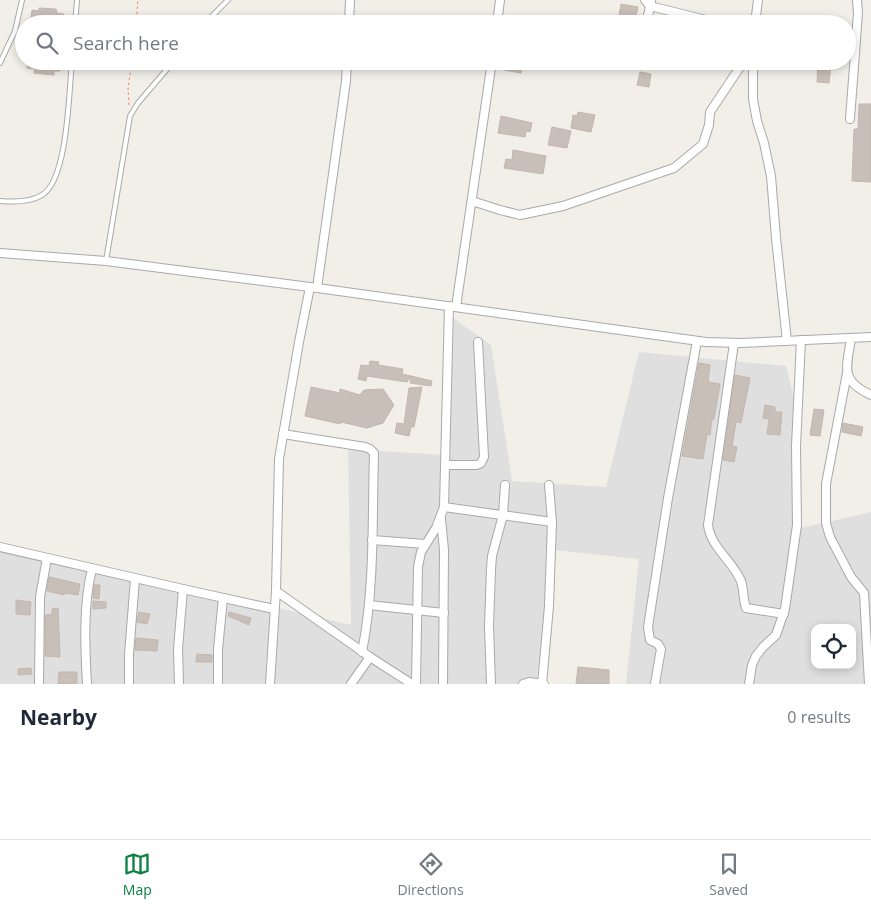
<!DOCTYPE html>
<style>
:root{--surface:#fff;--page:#f2f2f3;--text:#1f2937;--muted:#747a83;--line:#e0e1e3;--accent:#0b8043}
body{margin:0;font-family:"Open Sans",sans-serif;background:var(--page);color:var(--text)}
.controls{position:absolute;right:15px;bottom:15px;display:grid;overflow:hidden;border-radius:10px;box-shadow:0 2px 8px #0003}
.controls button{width:45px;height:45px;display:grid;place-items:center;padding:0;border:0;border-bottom:1px solid var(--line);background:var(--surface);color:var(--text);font:25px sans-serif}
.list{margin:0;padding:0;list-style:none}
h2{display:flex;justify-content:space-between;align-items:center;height:65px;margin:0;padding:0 20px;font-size:21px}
h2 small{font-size:16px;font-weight:400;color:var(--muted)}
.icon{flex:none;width:28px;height:28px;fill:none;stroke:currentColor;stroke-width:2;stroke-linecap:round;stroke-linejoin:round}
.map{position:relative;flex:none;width:871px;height:684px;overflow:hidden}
.search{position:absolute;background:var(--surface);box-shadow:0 2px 8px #0003;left:15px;right:15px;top:15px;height:55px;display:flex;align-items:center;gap:12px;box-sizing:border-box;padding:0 18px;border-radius:28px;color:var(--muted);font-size:19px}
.sheet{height:155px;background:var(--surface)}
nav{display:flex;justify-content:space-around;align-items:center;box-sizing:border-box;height:70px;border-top:1px solid var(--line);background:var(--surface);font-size:14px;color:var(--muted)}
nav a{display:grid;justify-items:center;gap:2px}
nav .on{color:var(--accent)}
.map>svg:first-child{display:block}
.residential{fill:#e0dfdf;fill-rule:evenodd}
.building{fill:#c7bfb8;stroke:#c4b6ab}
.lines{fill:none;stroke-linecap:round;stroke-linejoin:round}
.lane-casing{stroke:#a9a9a9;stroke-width:6}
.street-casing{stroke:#a9a9a9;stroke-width:10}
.path{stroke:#fa8072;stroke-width:1;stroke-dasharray:2.5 2.5;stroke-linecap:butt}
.lane{stroke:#fff;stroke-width:4}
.street{stroke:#fff;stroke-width:8}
</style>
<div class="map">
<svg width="871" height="684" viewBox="0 0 871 684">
<rect width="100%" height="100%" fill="#f2efe9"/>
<path class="residential" d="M453,318L491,345L512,481L606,487L639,352L786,366L798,414L797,529L871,512V684H626L639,559L554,550L536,684H0V543L351,625L348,449L445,455ZM815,628H852V665H815Z"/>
<g class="building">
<polygon points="621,4 638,7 634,24 618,21"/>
<polygon points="39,8 56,9 57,13 64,14 63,24 30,24 32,10 39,11"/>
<polygon points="28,61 60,61 60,71 54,71 54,75 34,73 35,69 27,68"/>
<polygon points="505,63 522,66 521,73 504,70"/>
<polygon points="818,63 831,64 829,83 817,82"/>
<polygon points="640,72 651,74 649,87 637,85"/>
<polygon points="859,104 871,104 871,182 852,181 854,129 858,129"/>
<polygon points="578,112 595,115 591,132 571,128 573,115 577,116"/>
<polygon points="501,116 532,123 530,132 526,131 525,137 498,133"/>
<polygon points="552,127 571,131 567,148 548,145"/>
<polygon points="513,150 546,156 543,174 504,168 506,159 512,160"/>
<polygon points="370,361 379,362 378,365 403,369 402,374 411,376 407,382 367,376 366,381 358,379 361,365 369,366"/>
<polygon points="699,363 710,365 708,382 720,384 714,419 712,419 710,435 707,434 703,459 682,456"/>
<polygon points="735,375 750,378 741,423 736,422 732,446 737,447 734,462 723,460"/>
<polygon points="411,376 432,381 431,386 410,383"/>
<polygon points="311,387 340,393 340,389 360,395 364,390 383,389 394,405 383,423 367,428 341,422 340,424 305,416"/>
<polygon points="422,387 414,427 411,427 409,436 395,433 397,423 404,424 409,388"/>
<polygon points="765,405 775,407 775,412 782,412 780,435 767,434 769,419 763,418"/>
<polygon points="814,409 824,410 820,436 810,435"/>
<polygon points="843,423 863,427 861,436 842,432"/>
<polygon points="49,577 80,584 78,595 64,593 64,595 47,591"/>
<polygon points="94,585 100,585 99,599 93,598"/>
<polygon points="16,600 31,602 30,615 16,614"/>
<polygon points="93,601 106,602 106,608 93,609"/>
<polygon points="58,608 60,657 45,656 45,615 52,614 52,609"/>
<polygon points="139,612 150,614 147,624 137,622"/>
<polygon points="229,612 251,618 249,625 228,616"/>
<polygon points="136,638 158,640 157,651 135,650"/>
<polygon points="197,654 212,655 212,662 196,662"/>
<polygon points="578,667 609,670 609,684 576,684"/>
<polygon points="31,668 32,674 18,675 18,669"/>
<polygon points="59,672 77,672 77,684 58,684"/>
</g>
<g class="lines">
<defs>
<g id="lane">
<polyline points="75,24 77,0"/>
<polyline points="204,24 228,0"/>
<polyline points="0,63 15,31 22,0"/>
<path d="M0,201C12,202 31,202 42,195C68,180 69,90 72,61"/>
<polyline points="106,261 130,116 138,103 174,61"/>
</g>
<g id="street">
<polyline points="645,0 650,6 722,24"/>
<polyline points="349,24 350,0"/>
<polyline points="497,24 500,0"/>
<polyline points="646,24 651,2"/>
<polyline points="755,24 758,0"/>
<polyline points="624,61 630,61"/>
<polyline points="753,61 753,99 757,121 764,143 771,176 776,238 787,341"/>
<polyline points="850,119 858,13 857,0"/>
<polyline points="472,201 500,210 520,215 563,206 674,168 703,144 709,125 710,112 744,61"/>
<polyline points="0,253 106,261 310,287 706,342 740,343 871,337"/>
<polyline points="317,288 346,81 347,61"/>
<polyline points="456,307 492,61"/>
<path d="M851,338C847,368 839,380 871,395"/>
<path d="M734,343L708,525C711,548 732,560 741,581C744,590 743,600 746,608L784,614"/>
<polyline points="847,373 826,484 826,523 830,537 851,577 864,593 869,684"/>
<path d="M283,434L365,447L370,449L374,453C372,519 375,587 362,652"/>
<polyline points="445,465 477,465 481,463 484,457 478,342"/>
<polyline points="444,507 552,522"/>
<polyline points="441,519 444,550 443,684"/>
<polyline points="372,540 425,544"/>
<polyline points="0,547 183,589 274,609"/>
<polyline points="276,591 370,657 412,684"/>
<polyline points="369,605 444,613"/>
<polyline points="39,684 40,597 47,558"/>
<path d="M87,684C85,648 83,604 92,569"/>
<polyline points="129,684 129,654 135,579"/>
<polyline points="179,684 178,649 183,589"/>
<polyline points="218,684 218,649 223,598"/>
<polyline points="270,684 276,591 279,459 299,342 310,287"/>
<polyline points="351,684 370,657"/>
<polyline points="416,684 418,567 421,552 436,528 444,507 449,306"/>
<polyline points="491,684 489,626 491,569 492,556 503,515 505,485"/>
<polyline points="523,684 529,682 544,684"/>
<polyline points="542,684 549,606 552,522 549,485"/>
<polyline points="655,684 661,649 658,644 650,640 648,627 668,498 697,341"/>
<polyline points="749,684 752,665 756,656 763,647 776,635 785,609 797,525 796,446 801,340"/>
</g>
</defs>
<use href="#lane" class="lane-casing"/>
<use href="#street" class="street-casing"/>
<g class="path">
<polyline points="136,24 138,0"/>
<polyline points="129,105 128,88 132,61"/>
</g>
<use href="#lane" class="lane"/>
<use href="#street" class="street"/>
</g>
</svg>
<div class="controls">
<button><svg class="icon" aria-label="locate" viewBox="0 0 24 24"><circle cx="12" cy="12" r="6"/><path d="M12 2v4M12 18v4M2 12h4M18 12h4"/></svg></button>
</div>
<div class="search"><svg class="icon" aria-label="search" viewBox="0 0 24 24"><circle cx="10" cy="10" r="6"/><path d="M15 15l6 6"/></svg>Search here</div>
</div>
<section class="sheet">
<h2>Nearby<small>0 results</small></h2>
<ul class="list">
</ul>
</section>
<nav>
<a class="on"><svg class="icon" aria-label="map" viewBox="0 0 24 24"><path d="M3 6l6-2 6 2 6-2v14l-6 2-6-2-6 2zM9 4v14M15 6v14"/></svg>Map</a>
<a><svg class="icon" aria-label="directions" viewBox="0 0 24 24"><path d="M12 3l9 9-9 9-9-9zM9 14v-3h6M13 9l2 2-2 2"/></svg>Directions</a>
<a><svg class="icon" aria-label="saved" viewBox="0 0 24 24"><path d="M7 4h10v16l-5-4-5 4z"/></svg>Saved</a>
</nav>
